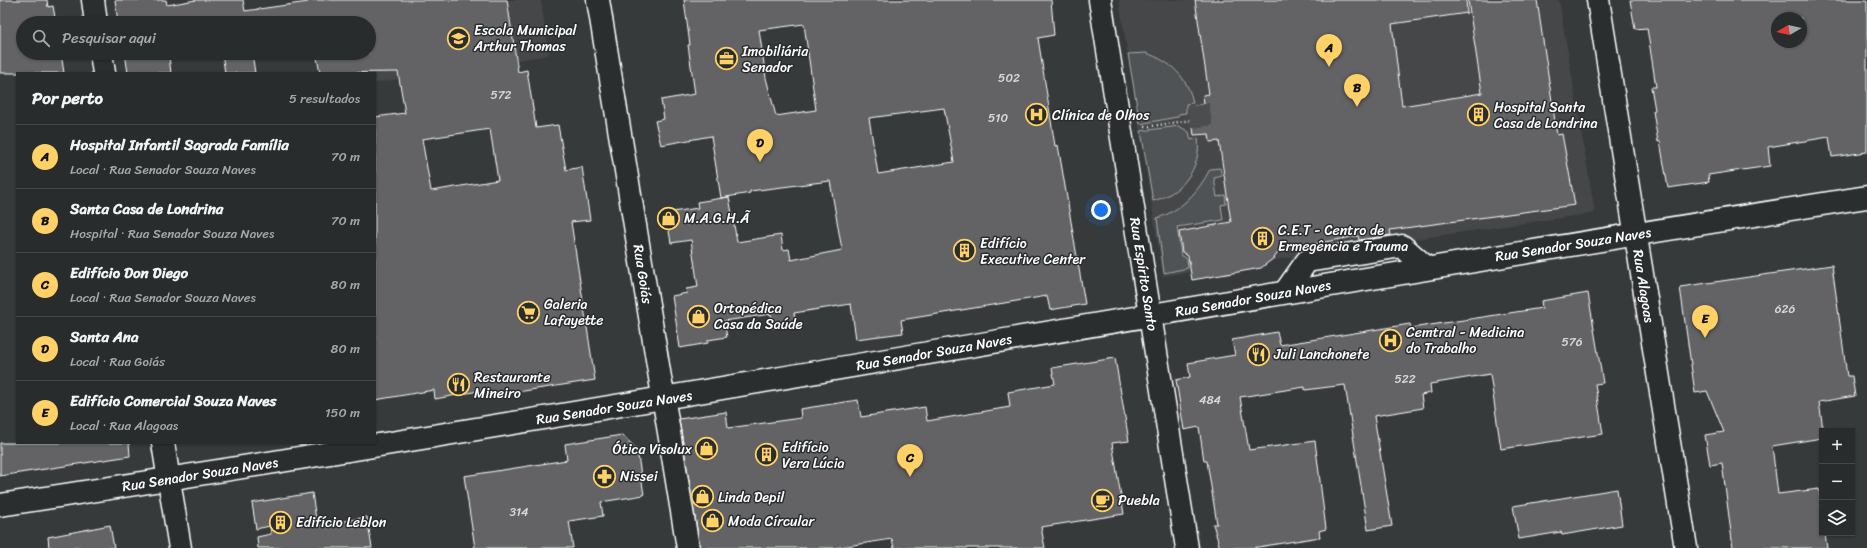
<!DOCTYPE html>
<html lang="pt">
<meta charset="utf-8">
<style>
:root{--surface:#292c2c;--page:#313434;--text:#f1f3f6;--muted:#a5a7a9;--line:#454848;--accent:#ffd166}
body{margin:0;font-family:Sriracha,sans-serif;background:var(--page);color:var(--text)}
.controls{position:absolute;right:12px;bottom:12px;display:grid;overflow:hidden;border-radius:0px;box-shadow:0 1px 3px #0004}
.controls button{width:36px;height:36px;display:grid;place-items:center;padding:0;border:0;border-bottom:1px solid var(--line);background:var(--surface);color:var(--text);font:20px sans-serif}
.compass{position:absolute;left:1771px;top:12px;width:36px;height:36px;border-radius:50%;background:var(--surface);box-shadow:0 1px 3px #0004;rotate:261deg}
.you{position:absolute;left:1101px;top:210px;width:14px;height:14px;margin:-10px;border:3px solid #fff;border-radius:50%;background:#1a73e8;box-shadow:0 0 0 6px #1a73e833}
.badge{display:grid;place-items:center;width:26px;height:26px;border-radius:50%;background:var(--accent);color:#111;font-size:13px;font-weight:700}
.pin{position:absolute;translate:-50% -33px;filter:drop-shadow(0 1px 2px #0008)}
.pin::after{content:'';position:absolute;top:21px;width:14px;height:12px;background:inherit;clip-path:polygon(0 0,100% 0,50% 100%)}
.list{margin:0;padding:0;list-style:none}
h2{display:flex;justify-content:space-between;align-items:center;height:52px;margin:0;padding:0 16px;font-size:17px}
h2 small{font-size:13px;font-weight:400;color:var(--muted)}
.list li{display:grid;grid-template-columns:26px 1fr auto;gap:12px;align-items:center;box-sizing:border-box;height:64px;padding:0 16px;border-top:1px solid var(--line)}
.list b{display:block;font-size:15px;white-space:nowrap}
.list p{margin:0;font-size:13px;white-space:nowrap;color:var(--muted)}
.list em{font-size:13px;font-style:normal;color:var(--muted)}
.icon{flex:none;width:22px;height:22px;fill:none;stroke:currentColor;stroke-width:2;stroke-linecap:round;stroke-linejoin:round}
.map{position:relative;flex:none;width:1867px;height:548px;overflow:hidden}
.search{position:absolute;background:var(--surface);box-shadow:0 1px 3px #0004;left:16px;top:16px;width:360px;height:44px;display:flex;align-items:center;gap:10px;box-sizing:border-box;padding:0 14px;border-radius:22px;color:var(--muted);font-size:15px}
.panel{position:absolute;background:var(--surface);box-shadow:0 1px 3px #0004;left:16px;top:72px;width:360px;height:372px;border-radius:0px}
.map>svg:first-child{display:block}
.built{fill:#444748}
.green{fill:#505354;stroke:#a8a9aa}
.building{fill:#636465;stroke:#fff;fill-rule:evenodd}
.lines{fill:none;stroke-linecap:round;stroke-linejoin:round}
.minor-tunnel{stroke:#4b4e4f;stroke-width:22;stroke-dasharray:22 11;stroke-linecap:butt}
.minor-casing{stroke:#fff;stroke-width:25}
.major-casing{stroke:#fff;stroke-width:25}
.path{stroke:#fff;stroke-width:2.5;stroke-dasharray:1 3;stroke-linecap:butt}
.minor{stroke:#2a2d2e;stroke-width:22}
.major{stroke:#2a2d2e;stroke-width:22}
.labels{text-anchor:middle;stroke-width:3;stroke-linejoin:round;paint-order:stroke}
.number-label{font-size:12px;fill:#d8d8d8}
.poi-label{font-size:14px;fill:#fff;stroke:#2a2d2e;text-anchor:start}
.street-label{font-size:14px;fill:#fff;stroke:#2a2d2e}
</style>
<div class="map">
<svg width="1867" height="548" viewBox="0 0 1867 548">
<rect width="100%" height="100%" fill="#373a3b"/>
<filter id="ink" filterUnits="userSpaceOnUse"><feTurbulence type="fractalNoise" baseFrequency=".025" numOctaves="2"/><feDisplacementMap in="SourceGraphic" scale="8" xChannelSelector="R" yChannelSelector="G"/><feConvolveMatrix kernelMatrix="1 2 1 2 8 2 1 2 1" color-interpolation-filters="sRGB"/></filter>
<g filter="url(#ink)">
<g class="built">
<polygon points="359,0 541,0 549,55 375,83 375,73 370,73 367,53 369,53 369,23"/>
<polygon points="1119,0 1559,0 1595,213 1163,276"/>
</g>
<g class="green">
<path d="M1146,53C1170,61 1188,77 1193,103L1186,104V113L1179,114L1177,117L1140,124L1128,54Z"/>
<path d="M1179,126L1189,132L1191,140L1198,138C1202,168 1181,194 1153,201L1141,131Z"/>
<path d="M1220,168L1222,176L1214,178L1217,197L1225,195L1226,204L1221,205L1223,220L1177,227L1181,255L1187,259L1188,268L1164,273L1157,218C1181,211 1199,191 1210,169Z"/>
</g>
<g class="building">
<polygon points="0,0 47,0 48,7 53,6 56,23 23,23 23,53 61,53 64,73 0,73"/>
<path d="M115,0H166L167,5L196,0H243L245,11L308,2V0H507L518,72L527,70L536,128L558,125L566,170L582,167L590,220L571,222L595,380L485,397L484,390L435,399L434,390L375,400V117L405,113L398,72L320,73L316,53H369V23H118ZM490,129L498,180L431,191L422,139Z"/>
<path d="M684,0H1051L1054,35L1038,38L1055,146L1058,145L1085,304L1050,310L1047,296L901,320L903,333L856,339L851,304L794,313L796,323L773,328L771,314L724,321L727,337L708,340V343L680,348L672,296L687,293L686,289L698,287L691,240L671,243L666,213L698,208L697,202L729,197L737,242L781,235L783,250L789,249L791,260L842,250L830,181L750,191V193L721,198L711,136L661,145L655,121L664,119L661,100L695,94L688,45H690ZM804,24L816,110L776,116L766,78L759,30ZM944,108L954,162L878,174L869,118Z"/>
<polygon points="1195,0 1466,0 1467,13 1392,24 1402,106 1482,93 1468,0 1537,0 1557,135 1562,134 1575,205 1390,230 1391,235 1359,240 1358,236 1280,250 1274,258 1261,268 1192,280 1188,256 1182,252 1179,232 1231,222 1219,141 1210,142 1209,134 1194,135 1190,107 1204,104 1203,95 1209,94"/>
<path d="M1630,0H1867V152L1832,157L1829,137L1768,147L1770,166L1708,175L1709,182L1668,188L1660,141L1658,142L1653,111L1655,110L1651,87H1656L1647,28L1635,29ZM1777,18H1801V42H1777Z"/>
<polygon points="125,53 189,53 169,56 171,73 128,73"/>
<polygon points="222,53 252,53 255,73 225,73"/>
<polygon points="1832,265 1847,376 1852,376 1855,396 1819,402 1822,422 1822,438 1772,446 1778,494 1819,489 1822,511 1822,533 1825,533 1827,548 1733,548 1722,463 1710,465 1705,435 1724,432 1707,391 1695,393 1680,287"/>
<polygon points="1588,293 1603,383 1595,384 1603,434 1501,449 1490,374 1430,384 1431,393 1421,395 1423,408 1374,416 1392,526 1368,530 1345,385 1305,390 1305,387 1240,397 1249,450 1315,441 1326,529 1319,531 1320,537 1252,548 1220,548 1213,524 1217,524 1207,461 1204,461 1199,427 1184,430 1176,380 1190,377 1188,363 1235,355 1232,340 1277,332 1280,345 1410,324 1411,328 1542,308 1541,301"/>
<polygon points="1115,358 1129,441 1112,443 1124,514 1041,527 1045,548 894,548 892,539 834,548 700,548 679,419 726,412 728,428 801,418 800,409 858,400 861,417 925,407 927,421 1010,407 1008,392 1055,384 1052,368"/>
<polygon points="622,435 637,449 644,495 601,502 603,516 569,521 573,548 475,548 464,476 567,460 565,444"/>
<polygon points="0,443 129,443 130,456 0,476"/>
<polygon points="1617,489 1622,525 1562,535 1561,532 1519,539 1513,506"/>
<polygon points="312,493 317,526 367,517 372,548 258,548 257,537 271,534 270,526 256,529 252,503"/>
<polygon points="110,525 114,548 49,548 48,537"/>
</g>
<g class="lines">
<polyline class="minor-tunnel" points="1198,105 1203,135"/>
<defs>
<g id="minor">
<polyline points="93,0 96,23"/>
<polyline points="1100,0 1187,548"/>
<polyline points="1598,0 1686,548"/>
<polyline points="101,53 104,73"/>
<polyline points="1285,292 1307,261 1402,246 1427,268"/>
<polyline points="163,443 180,548"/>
</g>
<g id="major">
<polyline points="598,0 688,548"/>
<path d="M0,505C624,410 1244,295 1867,197"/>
</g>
</defs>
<use href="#minor" class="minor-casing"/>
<use href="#major" class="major-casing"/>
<polyline class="path" points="1145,127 1192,120"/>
<use href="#minor" class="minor"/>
<use href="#major" class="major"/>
</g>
</g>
<defs>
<symbol id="school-ring" viewBox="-11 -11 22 22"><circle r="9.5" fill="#2a2d2e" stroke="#ffd166" stroke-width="1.5"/><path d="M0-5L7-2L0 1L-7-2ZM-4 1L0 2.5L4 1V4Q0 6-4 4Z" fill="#ffd166"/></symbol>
<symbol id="office-ring" viewBox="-11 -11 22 22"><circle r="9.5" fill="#2a2d2e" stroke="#ffd166" stroke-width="1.5"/><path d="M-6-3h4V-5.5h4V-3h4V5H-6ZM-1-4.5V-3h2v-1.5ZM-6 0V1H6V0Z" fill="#ffd166"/></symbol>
<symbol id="hospital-ring" viewBox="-11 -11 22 22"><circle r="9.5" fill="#2a2d2e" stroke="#ffd166" stroke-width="1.5"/><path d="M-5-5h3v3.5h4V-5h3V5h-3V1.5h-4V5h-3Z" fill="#ffd166"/></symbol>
<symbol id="building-ring" viewBox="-11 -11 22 22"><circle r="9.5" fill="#2a2d2e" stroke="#ffd166" stroke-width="1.5"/><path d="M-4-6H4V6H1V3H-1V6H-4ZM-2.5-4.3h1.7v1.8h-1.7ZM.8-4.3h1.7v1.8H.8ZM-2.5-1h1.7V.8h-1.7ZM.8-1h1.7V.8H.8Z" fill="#ffd166"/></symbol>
<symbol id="shop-ring" viewBox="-11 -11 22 22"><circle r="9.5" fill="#2a2d2e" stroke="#ffd166" stroke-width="1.5"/><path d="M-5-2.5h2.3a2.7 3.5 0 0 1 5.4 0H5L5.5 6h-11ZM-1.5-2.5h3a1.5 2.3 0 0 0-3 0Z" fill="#ffd166"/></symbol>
<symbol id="supermarket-ring" viewBox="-11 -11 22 22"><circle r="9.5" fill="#2a2d2e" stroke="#ffd166" stroke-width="1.5"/><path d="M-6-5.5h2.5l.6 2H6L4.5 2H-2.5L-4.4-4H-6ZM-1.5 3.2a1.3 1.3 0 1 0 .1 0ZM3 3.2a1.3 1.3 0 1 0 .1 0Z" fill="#ffd166"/></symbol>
<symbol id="restaurant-ring" viewBox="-11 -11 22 22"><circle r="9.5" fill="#2a2d2e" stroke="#ffd166" stroke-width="1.5"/><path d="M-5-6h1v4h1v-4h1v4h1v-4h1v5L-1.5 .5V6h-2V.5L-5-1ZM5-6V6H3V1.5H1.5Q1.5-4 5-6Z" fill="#ffd166"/></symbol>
<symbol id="pharmacy-ring" viewBox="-11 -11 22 22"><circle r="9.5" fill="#2a2d2e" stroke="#ffd166" stroke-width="1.5"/><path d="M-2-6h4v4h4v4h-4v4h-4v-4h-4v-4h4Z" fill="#ffd166"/></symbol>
<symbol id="cafe-ring" viewBox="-11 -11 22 22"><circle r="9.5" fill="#2a2d2e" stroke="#ffd166" stroke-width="1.5"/><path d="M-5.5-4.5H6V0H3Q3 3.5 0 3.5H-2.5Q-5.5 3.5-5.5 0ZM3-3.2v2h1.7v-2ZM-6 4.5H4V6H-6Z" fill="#ffd166"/></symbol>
</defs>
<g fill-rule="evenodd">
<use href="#school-ring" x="446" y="26" width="25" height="25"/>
<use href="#office-ring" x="714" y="46" width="25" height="25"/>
<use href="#hospital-ring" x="1024" y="102" width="25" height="25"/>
<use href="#building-ring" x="1466" y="102" width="25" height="25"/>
<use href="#shop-ring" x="656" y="206" width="25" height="25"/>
<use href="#building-ring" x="1250" y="226" width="25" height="25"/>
<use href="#building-ring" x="952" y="238" width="25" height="25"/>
<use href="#supermarket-ring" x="516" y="300" width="25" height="25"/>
<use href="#shop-ring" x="686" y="304" width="25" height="25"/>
<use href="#hospital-ring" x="1378" y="328" width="25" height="25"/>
<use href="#restaurant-ring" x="1246" y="342" width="25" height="25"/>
<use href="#restaurant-ring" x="446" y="372" width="25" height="25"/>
<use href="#shop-ring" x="694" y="436" width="25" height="25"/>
<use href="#building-ring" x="754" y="442" width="25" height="25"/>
<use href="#pharmacy-ring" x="592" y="464" width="25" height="25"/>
<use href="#shop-ring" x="690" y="484" width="25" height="25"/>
<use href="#cafe-ring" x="1090" y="488" width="25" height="25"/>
<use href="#shop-ring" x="700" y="508" width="25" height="25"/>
<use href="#building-ring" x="268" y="510" width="25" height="25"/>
</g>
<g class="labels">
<g class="number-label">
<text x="1009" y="82">502</text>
<text x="501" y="99">572</text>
<text x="998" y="122">510</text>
<text x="1785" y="313">626</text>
<text x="1572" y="346">576</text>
<text x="1405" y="383">522</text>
<text x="1210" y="404">484</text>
<text x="519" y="516">314</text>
</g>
<g class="poi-label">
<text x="474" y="35">Escola Municipal<tspan x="474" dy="16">Arthur Thomas</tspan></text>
<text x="742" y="56">Imobiliária<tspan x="742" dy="16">Senador</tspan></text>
<text x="1494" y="112">Hospital Santa<tspan x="1494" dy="16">Casa de Londrina</tspan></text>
<text x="1052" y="120">Clínica de Olhos</text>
<text x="684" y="223">M.A.G.H.Ã</text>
<text x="1278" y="235">C.E.T - Centro de<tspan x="1278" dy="16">Ermegência e Trauma</tspan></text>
<text x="980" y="248">Edifício<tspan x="980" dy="16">Executive Center</tspan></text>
<text x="544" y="309">Galeria<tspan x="544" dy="16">Lafayette</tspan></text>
<text x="714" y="313">Ortopédica<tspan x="714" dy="16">Casa da Saúde</tspan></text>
<text x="1406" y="337">Cemtral - Medicina<tspan x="1406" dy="16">do Trabalho</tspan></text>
<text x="1274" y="359">Juli Lanchonete</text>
<text x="474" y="382">Restaurante<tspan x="474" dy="16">Mineiro</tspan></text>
<text x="782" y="452">Edifício<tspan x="782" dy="16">Vera Lúcia</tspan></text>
<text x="692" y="454" text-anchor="end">Ótica Visolux</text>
<text x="620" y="481">Nissei</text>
<text x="718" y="502">Linda Depil</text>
<text x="1118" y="505">Puebla</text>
<text x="728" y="526">Moda Círcular</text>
<text x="296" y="527">Edifício Leblon</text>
</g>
<g class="street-label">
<text transform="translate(1573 244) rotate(-9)" y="5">Rua Senador Souza Naves</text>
<text transform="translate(643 274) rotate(81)" y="5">Rua Goiás</text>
<text transform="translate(1144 274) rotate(81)" y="5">Rua Espírito Santo</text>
<text transform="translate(1644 286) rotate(81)" y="5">Rua Alagoas</text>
<text transform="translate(1253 298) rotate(-10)" y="5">Rua Senador Souza Naves</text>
<text transform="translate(934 352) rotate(-10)" y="5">Rua Senador Souza Naves</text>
<text transform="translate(614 407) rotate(-9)" y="5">Rua Senador Souza Naves</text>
<text transform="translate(200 474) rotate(-9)" y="5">Rua Senador Souza Naves</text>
</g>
</g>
</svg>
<div class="controls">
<button>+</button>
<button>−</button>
<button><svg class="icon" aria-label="layers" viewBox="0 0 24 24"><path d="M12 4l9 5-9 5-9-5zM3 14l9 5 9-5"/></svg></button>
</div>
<svg class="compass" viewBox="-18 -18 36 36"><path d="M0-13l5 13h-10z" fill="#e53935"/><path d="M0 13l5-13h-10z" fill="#a5a7a9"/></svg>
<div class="you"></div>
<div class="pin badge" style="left:1329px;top:67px">A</div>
<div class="pin badge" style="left:1357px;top:107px">B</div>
<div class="pin badge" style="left:910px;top:477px">C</div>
<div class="pin badge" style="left:760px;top:162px">D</div>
<div class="pin badge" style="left:1705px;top:338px">E</div>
<div class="search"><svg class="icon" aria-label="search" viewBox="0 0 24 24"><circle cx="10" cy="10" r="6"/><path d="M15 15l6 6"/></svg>Pesquisar aqui</div>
<section class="panel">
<h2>Por perto<small>5 resultados</small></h2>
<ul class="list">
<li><span class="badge">A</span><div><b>Hospital Infantil Sagrada Família</b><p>Local · Rua Senador Souza Naves</p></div><em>70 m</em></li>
<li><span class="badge">B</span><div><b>Santa Casa de Londrina</b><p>Hospital · Rua Senador Souza Naves</p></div><em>70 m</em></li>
<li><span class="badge">C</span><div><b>Edifício Don Diego</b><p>Local · Rua Senador Souza Naves</p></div><em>80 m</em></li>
<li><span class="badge">D</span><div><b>Santa Ana</b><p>Local · Rua Goiás</p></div><em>80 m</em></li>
<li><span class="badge">E</span><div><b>Edifício Comercial Souza Naves</b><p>Local · Rua Alagoas</p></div><em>150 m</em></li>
</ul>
</section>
</div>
